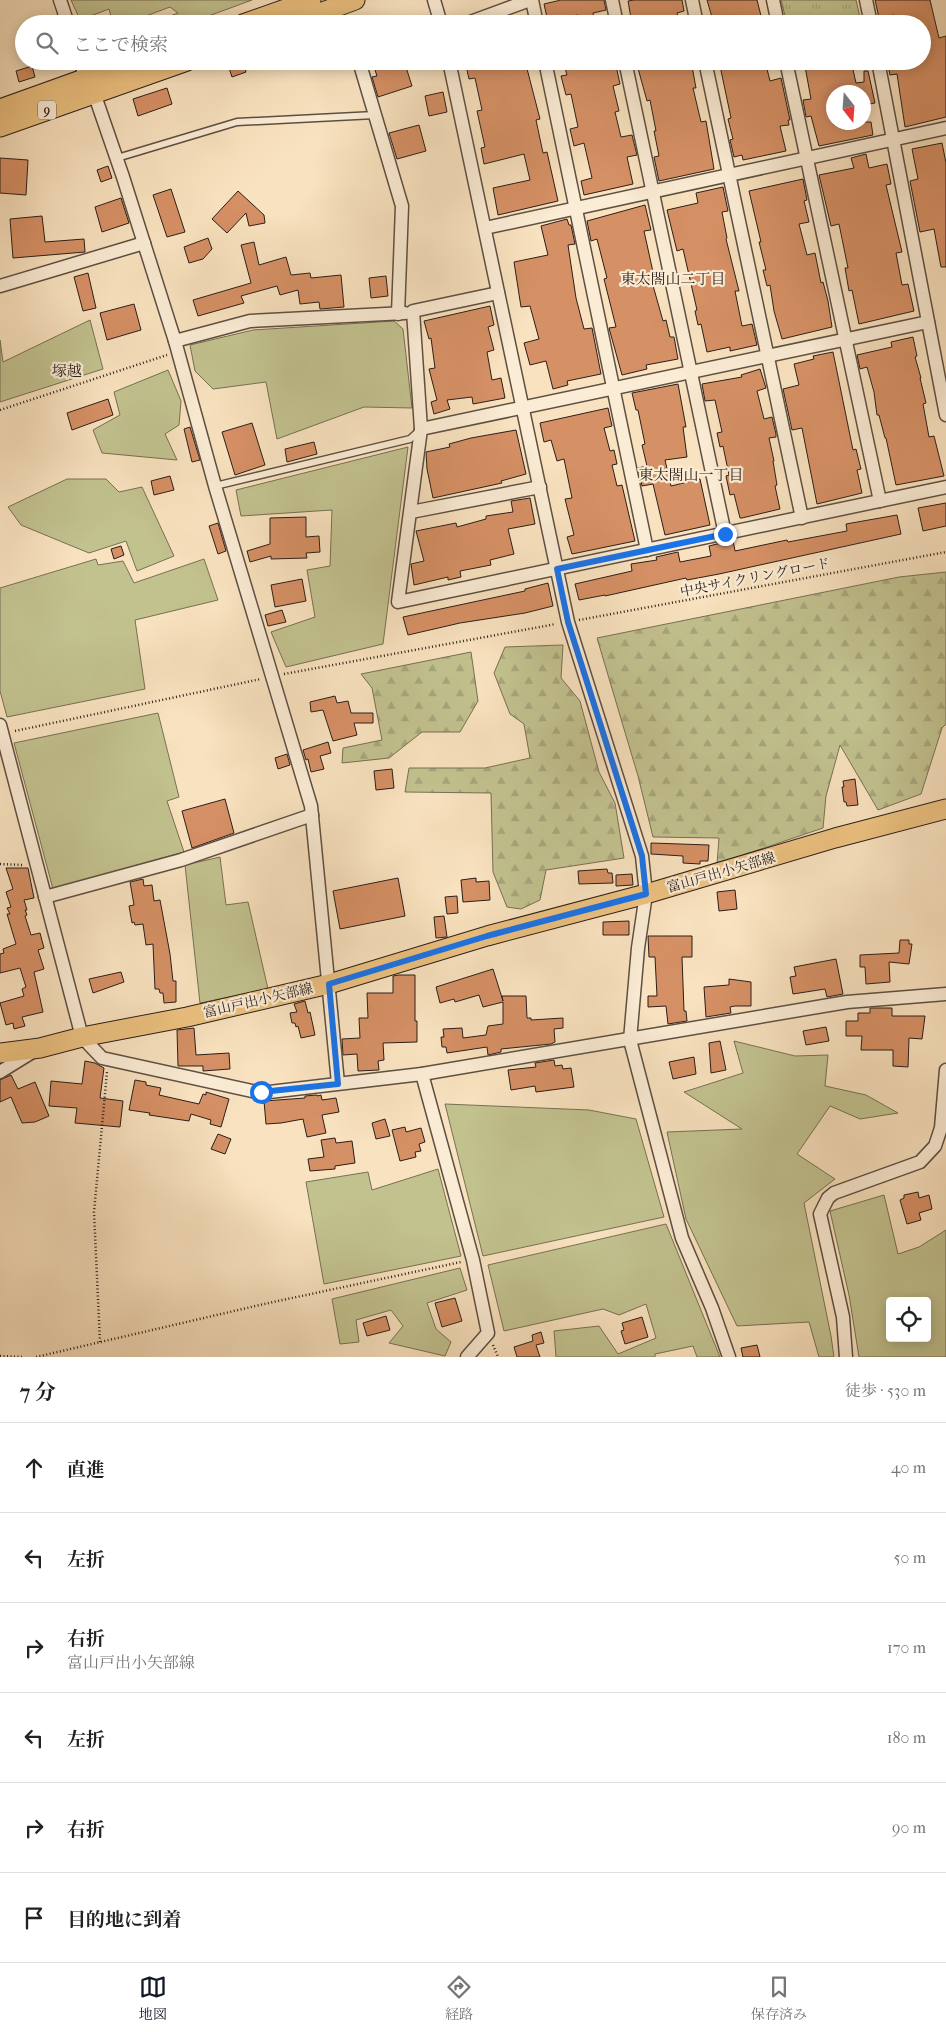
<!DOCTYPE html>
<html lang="ja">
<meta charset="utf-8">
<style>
:root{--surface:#fff;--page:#f6f6f6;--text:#222;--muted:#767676;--line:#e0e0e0;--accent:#111827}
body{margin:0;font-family:"IM FELL French Canon","Noto Serif JP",serif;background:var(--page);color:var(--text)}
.controls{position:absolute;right:15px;bottom:15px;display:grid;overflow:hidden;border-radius:5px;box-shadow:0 2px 12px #0003}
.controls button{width:45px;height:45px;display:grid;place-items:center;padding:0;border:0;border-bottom:1px solid var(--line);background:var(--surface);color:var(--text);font:25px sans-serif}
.compass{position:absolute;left:826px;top:85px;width:45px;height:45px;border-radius:50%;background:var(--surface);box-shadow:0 2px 12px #0003;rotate:163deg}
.stop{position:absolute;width:15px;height:15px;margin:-11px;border:4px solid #1a73e8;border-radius:50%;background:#fff}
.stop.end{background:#1a73e8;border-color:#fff;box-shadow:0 1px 5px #0008}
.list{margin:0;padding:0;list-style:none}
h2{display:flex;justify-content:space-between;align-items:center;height:65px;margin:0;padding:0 20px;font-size:21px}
h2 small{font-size:16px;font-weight:400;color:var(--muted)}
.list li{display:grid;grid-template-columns:32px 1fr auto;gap:15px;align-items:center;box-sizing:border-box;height:90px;padding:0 20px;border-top:1px solid var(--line)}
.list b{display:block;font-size:19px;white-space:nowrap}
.list p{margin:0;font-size:16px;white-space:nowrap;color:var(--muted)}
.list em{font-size:16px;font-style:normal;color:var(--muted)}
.icon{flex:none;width:28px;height:28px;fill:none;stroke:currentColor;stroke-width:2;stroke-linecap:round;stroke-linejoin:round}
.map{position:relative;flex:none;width:946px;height:1357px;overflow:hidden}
.search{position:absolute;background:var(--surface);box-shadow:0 2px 12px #0003;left:15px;right:15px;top:15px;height:55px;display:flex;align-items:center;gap:12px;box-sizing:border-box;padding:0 18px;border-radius:28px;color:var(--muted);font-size:19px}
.sheet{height:605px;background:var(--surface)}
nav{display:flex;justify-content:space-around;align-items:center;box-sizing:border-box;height:70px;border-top:1px solid var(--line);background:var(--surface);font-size:14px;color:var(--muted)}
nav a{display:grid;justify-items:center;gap:2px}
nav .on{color:var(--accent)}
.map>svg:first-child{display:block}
.grass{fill:#c2c28f;stroke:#767054;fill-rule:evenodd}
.forest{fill:url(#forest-firs);stroke:#767054}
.park{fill:url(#park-tufts);stroke:#767054}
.building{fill:#d69065;stroke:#2b1e19}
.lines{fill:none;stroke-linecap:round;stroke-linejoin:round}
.service-casing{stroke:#5e4f42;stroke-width:9}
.minor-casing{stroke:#5e4f42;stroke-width:15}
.primary-casing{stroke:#2b1e19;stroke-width:21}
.path{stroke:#2b1e19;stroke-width:2.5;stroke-dasharray:1 2.5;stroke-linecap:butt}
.service{stroke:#fbecd5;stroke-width:6}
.minor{stroke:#fbecd5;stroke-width:12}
.primary{stroke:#ecc180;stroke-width:19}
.route{stroke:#1a73e8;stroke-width:6}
.labels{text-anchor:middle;stroke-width:4.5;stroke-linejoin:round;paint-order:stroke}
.shield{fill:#fbecd5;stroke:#695c51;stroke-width:1}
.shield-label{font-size:12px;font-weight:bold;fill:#2b1e19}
.street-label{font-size:14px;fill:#2b1e19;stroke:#fbecd5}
.neighbourhood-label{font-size:15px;fill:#2b1e19;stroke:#fbecd5}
</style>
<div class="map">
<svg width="946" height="1357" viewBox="0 0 946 1357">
<defs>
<pattern id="forest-firs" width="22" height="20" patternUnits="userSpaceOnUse" patternTransform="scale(1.25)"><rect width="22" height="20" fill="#c2c28f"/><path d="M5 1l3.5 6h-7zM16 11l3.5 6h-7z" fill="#a7a67b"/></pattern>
<pattern id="park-tufts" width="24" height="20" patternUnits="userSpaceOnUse" patternTransform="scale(1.25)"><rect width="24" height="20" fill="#c2c28f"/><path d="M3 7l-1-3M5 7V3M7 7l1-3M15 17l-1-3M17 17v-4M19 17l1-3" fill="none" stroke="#a7a67b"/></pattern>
</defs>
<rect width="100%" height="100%" fill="#f9e2bf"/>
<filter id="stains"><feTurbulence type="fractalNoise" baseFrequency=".004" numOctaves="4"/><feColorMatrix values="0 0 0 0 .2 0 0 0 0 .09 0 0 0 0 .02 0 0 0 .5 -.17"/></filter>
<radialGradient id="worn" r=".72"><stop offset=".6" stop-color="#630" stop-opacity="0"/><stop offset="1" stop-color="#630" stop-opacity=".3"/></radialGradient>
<g class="grass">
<polygon points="71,0 252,0 187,24 150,24 178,13 170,7 124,24 113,24 109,9 80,20"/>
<polygon points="90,320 103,369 0,402 0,340 3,362"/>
<polygon points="394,321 403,329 412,408 364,407 277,439 266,382 213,389 195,371 190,345 253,330"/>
<polygon points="168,370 181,401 179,425 165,434 177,460 102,453 93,430 120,415 114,392"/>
<polygon points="408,447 383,644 286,667 271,632 315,617 307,570 330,566 332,510 241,516 236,490"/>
<polygon points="67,479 106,479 119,492 142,487 174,556 137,571 126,541 89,553 21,525 8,507"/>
<polygon points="96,559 98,565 123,561 134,583 204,559 218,600 135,620 145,689 7,717 0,691 0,588"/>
<polygon points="158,713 179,797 167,801 184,852 53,889 14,743"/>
<polygon points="220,857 226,905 248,902 268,989 200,1003 185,865"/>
<polygon points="734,1041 795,1056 828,1055 825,1086 866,1095 898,1113 860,1119 830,1106 797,1154 835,1179 804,1203 831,1336 834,1357 819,1357 809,1322 737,1326 686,1219 667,1132 742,1129 684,1092 743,1073"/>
<polygon points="445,1104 589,1110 636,1119 664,1217 483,1256"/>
<polygon points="438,1169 461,1256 324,1284 306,1182 368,1172 372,1190"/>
<path d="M884,1195L898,1254L919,1247L946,1230V1357H859L849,1295L830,1211ZM890,1301H927V1338H890Z"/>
<polygon points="666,1224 720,1357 697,1357 693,1346 655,1354 655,1357 556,1357 554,1331 599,1326 618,1354 656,1338 646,1304 619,1315 603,1309 504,1331 488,1265"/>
<polygon points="460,1268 467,1290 427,1303 436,1329 451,1342 445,1356 389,1343 403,1326 391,1310 356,1320 359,1342 340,1344 332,1299"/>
</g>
<g class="forest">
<polygon points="946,572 946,724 942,728 921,794 878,810 840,745 826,796 823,828 717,864 719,838 653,837 638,776 597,638 899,577"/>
<polygon points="563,645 561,678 580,701 599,772 615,803 624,858 546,870 540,900 521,909 507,907 493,872 491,793 405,792 409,768 485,768 530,758 524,724 510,714 494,673 505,647"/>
<polygon points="471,652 478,701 460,732 422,732 389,758 342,763 343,748 382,740 372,688 361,674"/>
</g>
<polygon class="park" points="781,0 856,0 861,22 854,24 787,24"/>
<g class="building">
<polygon points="561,0 604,0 606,10 593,13 595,24 581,24 580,16 577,15 548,22 544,4"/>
<polygon points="634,0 682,0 684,11 677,13 680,24 632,24 628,1"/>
<polygon points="707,0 757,0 763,24 714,24"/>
<polygon points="875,0 930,0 939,38 946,36 946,117 905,127 897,74 890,75 887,61 922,61 922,24 896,24 894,15 879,18"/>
<polygon points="239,61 242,61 246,72 232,77 228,65"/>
<polygon points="372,61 404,61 412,86 378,97 372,77 377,76"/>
<polygon points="465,61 525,61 540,119 536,120 543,153 547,152 558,201 498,215 493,188 530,180 524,154 484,164 481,148 485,147 477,111 482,110 475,78 469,79"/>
<polygon points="563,61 615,61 620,84 613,86 619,111 615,112 621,137 632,135 637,155 627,157 633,184 584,195 581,181 592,178 584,143 574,146 570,129 578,127 571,94 566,95 561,76 567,75"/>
<polygon points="636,61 691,61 696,88 693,88 701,122 706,121 714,169 659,181 654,157 659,156 654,131 656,131 650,100 647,101"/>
<polygon points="719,61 765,61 770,81 781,78 790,120 788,120 789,125 780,126 786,151 743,160 742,155 734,157 730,140 733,139 728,119 731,118"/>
<polygon points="804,61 851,61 856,83 864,82 864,71 868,71 875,103 864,105 864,92 834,92 834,125 842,122 871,122 873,135 819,146 811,116 806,117 803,100 811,99"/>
<polygon points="32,66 35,77 19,82 16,71"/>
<polygon points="167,88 172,104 138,116 133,99"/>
<polygon points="443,92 447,112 429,116 425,96"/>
<polygon points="419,125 426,151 397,159 389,133"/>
<polygon points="942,143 946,163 946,267 941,267 934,229 920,232 910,181 918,179 912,149"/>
<polygon points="866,154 869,168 887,164 891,184 886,185 902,252 896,253 902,285 908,284 914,311 859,324 852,290 849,291 845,268 848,268 839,224 831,226 819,175 854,168 851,158"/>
<polygon points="0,158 28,160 26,195 0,193"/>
<polygon points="108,166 112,178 101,182 97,170"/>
<polygon points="803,179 807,200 804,201 809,222 799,224 807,255 815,253 821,283 823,282 828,301 832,327 782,339 774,311 770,285 767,286 763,270 766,270 759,242 761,242 749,191"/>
<polygon points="723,187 728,211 722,212 727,238 726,239 739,291 735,291 742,326 752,324 757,345 730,351 730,347 707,352 701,324 698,325 695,311 697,310 683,249 677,251 667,210 698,203 696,193"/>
<polygon points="171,189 185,232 167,237 153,195"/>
<polygon points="238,191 264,215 265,223 249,226 246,213 227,233 212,219"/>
<polygon points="121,198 129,223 102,232 95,207"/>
<polygon points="645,205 651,230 644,231 655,281 652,282 663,321 666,320 670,337 674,337 678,359 646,365 647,369 622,375 609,328 616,327 604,279 607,278 597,239 591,241 587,221"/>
<polygon points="42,216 45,242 84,239 85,252 13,258 10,219"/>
<polygon points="567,219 569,225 571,225 575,244 568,245 576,298 584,329 592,328 601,374 567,381 568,385 553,389 546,361 530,365 524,343 539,339 530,306 521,307 514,262 548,255 541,226"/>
<polygon points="208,238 212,249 203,259 189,263 184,247"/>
<polygon points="254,242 259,265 286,257 291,275 310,273 311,278 341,275 344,307 320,309 319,302 300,304 298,290 280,295 277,286 241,296 244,303 198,316 193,300 251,283 241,245"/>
<polygon points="88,273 96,308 83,311 74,277"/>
<polygon points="386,276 388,296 371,298 369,278"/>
<polygon points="134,304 141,330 107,340 100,313"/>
<polygon points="490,306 494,325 488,327 494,350 487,352 492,380 501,378 505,398 473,404 472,397 447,400 450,409 434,414 431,402 437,400 429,369 435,368 431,338 429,339 424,321"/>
<polygon points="913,337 917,356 915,357 921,378 920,378 926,403 923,404 929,437 934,436 944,476 896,485 886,438 885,438 879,415 877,415 874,392 867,367 860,369 857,355 892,347 891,342"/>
<polygon points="833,352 853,450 856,449 861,469 857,470 862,493 817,504 802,428 792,430 783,389 799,385 794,364 814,359 813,356"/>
<polygon points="760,369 766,388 757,391 764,419 772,417 776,434 776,437 769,438 774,461 773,461 777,485 775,486 780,509 742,518 740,518 734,494 730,495 726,476 729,475 723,446 720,447 717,433 722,432 715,400 705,401 702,384 742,377 741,375"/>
<polygon points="678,384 686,427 683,427 687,457 665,460 671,486 700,479 710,525 665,535 653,484 642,486 638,468 647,466 642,445 645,444 638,410 636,410 632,393"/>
<polygon points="108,399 113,415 72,430 67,413"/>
<polygon points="608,408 612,426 604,428 610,451 614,450 617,464 612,465 617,486 622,485 635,541 572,554 567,537 574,535 565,499 572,498 564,459 557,461 551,440 544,442 540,423"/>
<polygon points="252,423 265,465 235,475 222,432"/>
<polygon points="190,427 200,460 192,462 184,429"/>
<polygon points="516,430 526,474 501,481 502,483 433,498 427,469 426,452 450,447 449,444 471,438"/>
<polygon points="314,442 317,454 287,462 285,449"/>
<polygon points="170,476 174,490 154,495 151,481"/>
<polygon points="530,498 535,524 508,529 514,554 490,560 491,565 460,571 461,577 448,580 448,577 414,585 411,564 424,561 416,531 456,523 457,527 486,519 486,516 513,512 511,501"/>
<polygon points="946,503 946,526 923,531 918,508"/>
<polygon points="897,515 901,534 719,574 687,580 686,578 605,596 605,595 579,600 575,584 632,571 631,564 657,560 656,557 678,552 680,562 711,556 709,546 733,540 735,551 787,540 788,542 847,531 846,524"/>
<polygon points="306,517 306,537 319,536 320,552 306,553 307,558 271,559 271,556 250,562 247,551 270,544 270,518"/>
<polygon points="218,523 226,551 218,554 209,526"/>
<polygon points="121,546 124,555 114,559 111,549"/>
<polygon points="302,579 306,601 275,607 271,585"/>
<polygon points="548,583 553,606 525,613 460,623 408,635 403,617 525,591 525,589"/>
<polygon points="282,610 286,622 268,626 265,615"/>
<polygon points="335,696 337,703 348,701 351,713 373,713 373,723 354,723 357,735 333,741 323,710 311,712 310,702"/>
<polygon points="328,742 331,753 320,756 324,769 311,772 308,759 306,760 303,750"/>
<polygon points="287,754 290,765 278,769 275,758"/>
<polygon points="392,769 394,788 376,790 374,771"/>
<polygon points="855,779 858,805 847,806 846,802 844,802 842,787 844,787 843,781"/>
<polygon points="225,799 234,833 192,848 182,811"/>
<polygon points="651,843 709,845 708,861 700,861 700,864 683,863 683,856 651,854"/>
<polygon points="6,868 28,868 34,898 24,900 27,910 25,910 27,915 25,916 31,935 40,933 44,948 38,950 44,969 34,972 43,1012 22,1017 25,1026 14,1029 13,1023 6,1025 0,1003 24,996 22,989 26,987 20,968 0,973 0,954 4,953 3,949 16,944 7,914 10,914 7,908 11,907 6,892 13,889"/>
<polygon points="607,869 608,873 612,873 613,883 579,884 578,871"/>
<polygon points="632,874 633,885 616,886 616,875"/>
<polygon points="398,878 405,916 340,929 333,891"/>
<polygon points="476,878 476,882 489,881 490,900 463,902 461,880"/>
<polygon points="143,879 144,886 152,885 154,901 160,900 170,954 173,981 176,981 176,1002 164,1003 163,993 160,993 159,989 155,989 153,944 146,945 143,924 135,925 134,922 132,923 129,906 134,905 130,882"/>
<polygon points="735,890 737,909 719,911 717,892"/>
<polygon points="457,896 458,913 447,914 445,897"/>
<polygon points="444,916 447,937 436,938 434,917"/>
<polygon points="629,921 629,935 603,935 603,922"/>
<polygon points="648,936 692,936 692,957 682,957 684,1011 686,1011 687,1021 668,1024 666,1006 648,1007 648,996 657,996 655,957 649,957"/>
<polygon points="900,940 909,940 909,944 912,944 909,964 889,962 890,982 866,984 865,967 860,967 860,955 899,953"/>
<polygon points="836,959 843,994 827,997 825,989 793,994 790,977 796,976 794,967"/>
<polygon points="493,969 503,1001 502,996 526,996 527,1018 531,1018 531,1020 563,1018 563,1028 554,1029 555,1042 551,1044 501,1049 501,1052 488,1055 487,1047 447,1053 446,1047 442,1047 441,1037 444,1037 443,1029 462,1028 463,1038 486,1035 488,1026 503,1024 503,1002 483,1007 479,995 455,1002 454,999 440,1003 436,987"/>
<polygon points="121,972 124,982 93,993 89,979"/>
<polygon points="399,975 415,975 415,1021 417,1021 417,1042 383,1043 384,1060 378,1061 379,1070 358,1071 357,1054 343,1055 342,1039 360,1038 359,1018 368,1018 367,993 393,993 393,976"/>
<polygon points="729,979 751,982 751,1006 735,1006 730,1007 731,1013 706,1017 704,987 729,985"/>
<polygon points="305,1001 308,1013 310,1012 315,1035 301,1038 298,1026 296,1027 295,1023 292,1023 290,1013 297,1012 294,1004"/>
<polygon points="870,1008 892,1008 892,1016 925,1016 922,1039 909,1038 908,1067 893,1066 893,1050 861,1050 862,1036 846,1036 846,1021 858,1021 858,1013 870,1013"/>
<polygon points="826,1027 829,1041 806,1045 803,1031"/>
<polygon points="194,1028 196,1055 229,1053 230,1069 203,1071 203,1066 178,1066 177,1030"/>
<polygon points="720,1041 726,1070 711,1073 709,1043"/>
<polygon points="694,1057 696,1074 673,1079 669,1062"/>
<polygon points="554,1060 555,1066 562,1065 563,1069 571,1068 574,1087 536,1092 535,1086 511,1090 508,1070 536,1067 535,1063"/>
<polygon points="85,1061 95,1063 104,1068 100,1098 123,1101 120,1127 75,1123 77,1108 49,1106 51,1081 82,1084"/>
<polygon points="11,1075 18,1089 35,1082 49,1116 35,1122 22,1123 11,1097 0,1102 0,1080"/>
<polygon points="135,1080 146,1082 146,1085 161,1088 159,1095 199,1104 203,1094 206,1095 206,1092 229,1099 221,1127 210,1124 211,1120 191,1114 189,1121 149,1115 150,1113 129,1110"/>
<polygon points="317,1095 317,1096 321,1095 322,1100 336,1098 339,1112 322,1115 326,1133 307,1137 303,1119 281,1123 266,1124 264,1101 305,1098 305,1096"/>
<polygon points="385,1119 390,1136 376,1139 372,1123"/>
<polygon points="405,1127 406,1132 421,1128 425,1142 419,1144 421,1151 415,1152 416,1157 400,1161 392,1130"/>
<polygon points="218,1134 231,1139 225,1154 211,1149"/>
<polygon points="335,1138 336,1143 352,1141 355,1163 335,1166 335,1169 310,1171 308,1159 324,1157 321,1140"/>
<polygon points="918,1192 919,1198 929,1195 932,1209 919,1213 921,1220 907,1224 900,1200 904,1198 904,1195"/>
<polygon points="455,1298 462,1321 442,1327 435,1303"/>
<polygon points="386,1316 390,1330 367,1336 363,1323"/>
<polygon points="642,1317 648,1337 625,1344 621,1331 624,1330 622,1323"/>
<polygon points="541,1332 544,1343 536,1345 540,1357 517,1357 514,1347 533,1341 532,1335"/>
<polygon points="757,1345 760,1357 743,1357 741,1348"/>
</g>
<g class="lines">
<defs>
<g id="service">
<polyline points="117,158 237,122 375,115"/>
<polyline points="215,486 410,439 420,430"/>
</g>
<g id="minor">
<polyline points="60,0 68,24"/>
<polyline points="434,0 441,24"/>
<polyline points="532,0 537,24"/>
<polyline points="612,0 617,24"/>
<polyline points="692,0 697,24"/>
<polyline points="773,0 778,24"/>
<polyline points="866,0 871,24"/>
<polyline points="465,24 530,0"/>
<polyline points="80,61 86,78 94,93 123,177 175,341 215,486 311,806 338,1083"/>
<polyline points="359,61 402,206 398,314"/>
<polyline points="449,61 568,622 642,856 646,894 638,948 630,1040 682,1238 712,1308 729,1357"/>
<polyline points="545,61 647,550"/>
<polyline points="625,61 725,534"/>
<polyline points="705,61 802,518"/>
<polyline points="786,61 880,501"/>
<polyline points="878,61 946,415"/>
<polyline points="485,228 946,128"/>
<polyline points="0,286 144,243"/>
<polyline points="498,293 413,311 421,429 398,602 946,487"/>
<polyline points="175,341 250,321 405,313"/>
<polyline points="421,429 928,322"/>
<polyline points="411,512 540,487"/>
<polyline points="0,725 82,1037 102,1058 261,1093 422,1074 847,1002 946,994"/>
<polyline points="45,897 181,860 312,815"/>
<polyline points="0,1072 34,1051"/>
<polyline points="422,1074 473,1260 488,1333 467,1357"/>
<polyline points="846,1357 843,1317 820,1214 828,1198 834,1193 920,1162 935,1146 941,1128 946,1070"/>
</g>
<g id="primary">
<polyline points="243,24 311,0"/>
<polyline points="290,24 355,0"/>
<polyline points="0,109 134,61"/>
<polyline points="0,127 187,61"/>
<polyline points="0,1053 40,1048 82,1037 187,1017 329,984 487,936 646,894 835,838 946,809"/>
</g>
</defs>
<use href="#service" class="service-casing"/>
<use href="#minor" class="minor-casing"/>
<use href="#primary" class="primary-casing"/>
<g class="path">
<polyline points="0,410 167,355"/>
<polyline points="579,620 946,552"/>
<polyline points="284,674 556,624"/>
<polyline points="15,731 261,679"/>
<polyline points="0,864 23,865"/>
<polyline points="100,1342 94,1212 107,1072"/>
<polyline points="493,1345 498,1357"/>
<polyline points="0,1356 22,1357"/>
<polyline points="36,1357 264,1304 461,1262"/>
</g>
<use href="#service" class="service"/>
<use href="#minor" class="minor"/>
<use href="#primary" class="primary"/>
</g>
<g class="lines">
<polyline class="route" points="261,1092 338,1084 329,984 487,936 646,894 642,856 568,622 557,569 725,534"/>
</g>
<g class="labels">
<rect class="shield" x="38" y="100.5" width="18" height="19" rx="4"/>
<g class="shield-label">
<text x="47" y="114">9</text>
</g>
<g class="street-label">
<text transform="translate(755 577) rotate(-11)" y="5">中央サイクリングロード</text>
<text transform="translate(721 872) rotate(-16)" y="5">富山戸出小矢部線</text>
<text transform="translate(258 1000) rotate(-13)" y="5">富山戸出小矢部線</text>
</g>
<g class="neighbourhood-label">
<text x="673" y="284">東太閤山二丁目</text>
<text x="67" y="376">塚越</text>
<text x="691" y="480">東太閤山一丁目</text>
</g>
</g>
<rect width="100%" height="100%" filter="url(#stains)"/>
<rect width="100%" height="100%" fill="url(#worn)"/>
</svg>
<div class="controls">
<button><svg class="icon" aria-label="locate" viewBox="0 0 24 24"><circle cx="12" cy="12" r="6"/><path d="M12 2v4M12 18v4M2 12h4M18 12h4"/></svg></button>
</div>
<svg class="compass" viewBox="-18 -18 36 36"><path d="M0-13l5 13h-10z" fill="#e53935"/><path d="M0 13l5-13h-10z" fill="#767676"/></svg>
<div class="stop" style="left:261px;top:1092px"></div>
<div class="stop end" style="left:725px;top:534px"></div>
<div class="search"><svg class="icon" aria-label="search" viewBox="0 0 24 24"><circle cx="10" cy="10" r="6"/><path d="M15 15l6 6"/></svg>ここで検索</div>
</div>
<section class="sheet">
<h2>7 分<small>徒歩 · 530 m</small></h2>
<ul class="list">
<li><svg class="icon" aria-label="ahead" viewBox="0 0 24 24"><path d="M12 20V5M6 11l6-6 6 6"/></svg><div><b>直進</b></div><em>40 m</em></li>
<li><svg class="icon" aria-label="left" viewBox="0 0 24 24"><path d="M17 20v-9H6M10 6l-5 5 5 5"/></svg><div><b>左折</b></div><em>50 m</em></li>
<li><svg class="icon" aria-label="right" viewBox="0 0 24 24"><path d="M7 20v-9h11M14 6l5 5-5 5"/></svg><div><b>右折</b><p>富山戸出小矢部線</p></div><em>170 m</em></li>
<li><svg class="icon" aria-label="left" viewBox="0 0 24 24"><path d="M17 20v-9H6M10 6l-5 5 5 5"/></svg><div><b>左折</b></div><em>180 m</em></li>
<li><svg class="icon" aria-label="right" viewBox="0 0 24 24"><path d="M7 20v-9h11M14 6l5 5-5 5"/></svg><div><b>右折</b></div><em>90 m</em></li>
<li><svg class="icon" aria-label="arrive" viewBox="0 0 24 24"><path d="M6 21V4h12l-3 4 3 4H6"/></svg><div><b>目的地に到着</b></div></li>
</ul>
</section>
<nav>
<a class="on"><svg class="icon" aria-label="map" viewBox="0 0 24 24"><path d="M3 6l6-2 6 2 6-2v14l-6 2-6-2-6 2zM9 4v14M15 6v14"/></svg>地図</a>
<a><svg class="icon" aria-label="directions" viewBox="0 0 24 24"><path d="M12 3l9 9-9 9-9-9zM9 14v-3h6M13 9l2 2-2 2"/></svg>経路</a>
<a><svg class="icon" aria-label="saved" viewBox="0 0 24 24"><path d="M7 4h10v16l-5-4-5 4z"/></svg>保存済み</a>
</nav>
